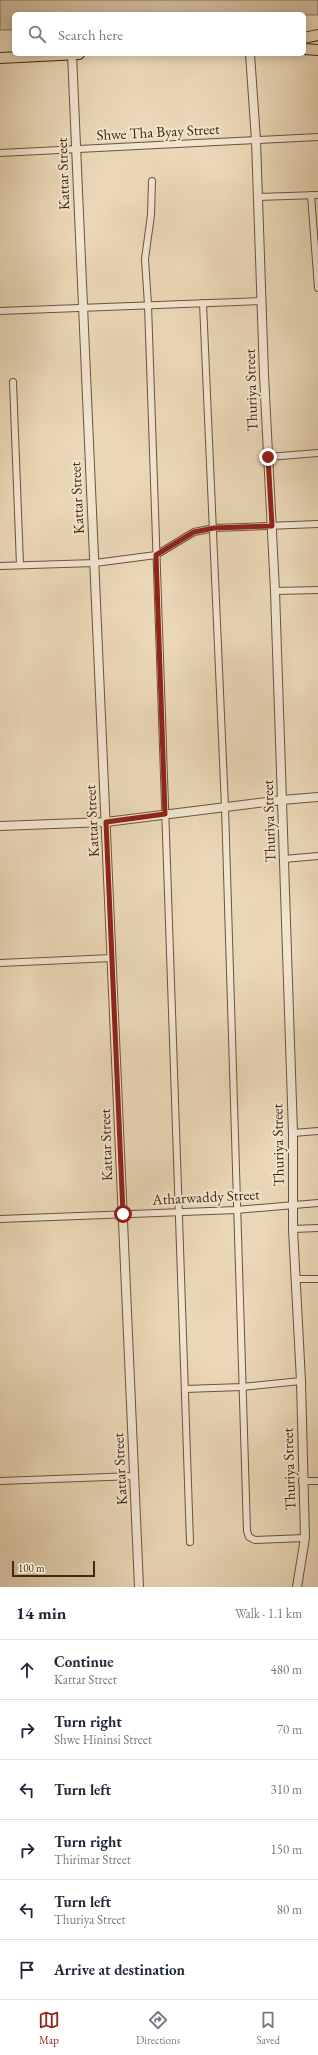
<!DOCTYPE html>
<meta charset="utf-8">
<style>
:root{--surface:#fff;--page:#f2f2f3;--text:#1f2937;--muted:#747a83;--line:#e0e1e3;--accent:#8f2418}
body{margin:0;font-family:"EB Garamond",serif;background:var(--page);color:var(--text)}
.scale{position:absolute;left:12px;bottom:10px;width:83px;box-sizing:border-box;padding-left:4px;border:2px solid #44270f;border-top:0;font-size:11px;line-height:14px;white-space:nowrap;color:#44270f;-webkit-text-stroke:3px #f1e5d0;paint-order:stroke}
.stop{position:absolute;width:12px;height:12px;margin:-9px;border:3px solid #8f2418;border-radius:50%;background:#fff}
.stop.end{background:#8f2418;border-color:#fff;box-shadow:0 1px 4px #0008}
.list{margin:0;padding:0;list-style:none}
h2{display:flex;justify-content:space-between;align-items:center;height:52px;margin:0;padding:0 16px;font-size:17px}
h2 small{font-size:13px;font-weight:400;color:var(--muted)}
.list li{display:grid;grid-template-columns:26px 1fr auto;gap:12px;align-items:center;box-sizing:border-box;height:60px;padding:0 16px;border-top:1px solid var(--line)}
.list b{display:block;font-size:15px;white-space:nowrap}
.list p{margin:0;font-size:13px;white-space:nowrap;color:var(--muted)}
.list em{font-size:13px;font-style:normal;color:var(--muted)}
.icon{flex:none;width:22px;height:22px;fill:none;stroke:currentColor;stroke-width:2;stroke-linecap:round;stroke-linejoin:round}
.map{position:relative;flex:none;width:318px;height:1587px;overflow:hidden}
.search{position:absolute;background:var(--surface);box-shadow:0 2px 10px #0003;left:12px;right:12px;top:12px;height:44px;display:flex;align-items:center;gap:10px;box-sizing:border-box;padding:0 14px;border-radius:6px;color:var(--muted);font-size:15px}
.sheet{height:412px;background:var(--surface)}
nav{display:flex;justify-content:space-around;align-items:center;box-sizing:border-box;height:56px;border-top:1px solid var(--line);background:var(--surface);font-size:11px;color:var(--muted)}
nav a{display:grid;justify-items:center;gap:2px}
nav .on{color:var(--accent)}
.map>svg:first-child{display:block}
.green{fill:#ceb99a;stroke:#897054}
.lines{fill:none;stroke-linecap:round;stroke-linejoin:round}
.minor-casing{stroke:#6e5339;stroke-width:8}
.tertiary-casing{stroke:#6e5339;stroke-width:10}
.primary-casing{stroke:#44270f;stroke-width:12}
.minor{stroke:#f1e5d0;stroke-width:6}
.tertiary{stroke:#f1e5d0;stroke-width:8}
.primary{stroke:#ead7b7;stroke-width:10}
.route{stroke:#8f2418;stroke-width:5}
.labels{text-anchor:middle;stroke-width:4;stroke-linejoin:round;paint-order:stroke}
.street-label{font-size:15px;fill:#44270f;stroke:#f1e5d0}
</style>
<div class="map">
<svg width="318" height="1587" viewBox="0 0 318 1587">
<rect width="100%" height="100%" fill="#ead7b7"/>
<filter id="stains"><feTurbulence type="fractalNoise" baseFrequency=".005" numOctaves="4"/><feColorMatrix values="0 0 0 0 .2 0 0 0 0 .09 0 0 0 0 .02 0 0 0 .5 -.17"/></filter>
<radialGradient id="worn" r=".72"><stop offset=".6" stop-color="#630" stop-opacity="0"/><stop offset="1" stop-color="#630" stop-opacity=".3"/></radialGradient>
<polygon class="green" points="0,0 318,0 318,15 14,14 14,30 0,30"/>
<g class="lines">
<defs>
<g id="minor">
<polyline points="0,153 318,137"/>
<polyline points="152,181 151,215 145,259 148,305 190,1542"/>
<polyline points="311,195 318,288"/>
<polyline points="258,197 318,195"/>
<polyline points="203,303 225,807 247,1531 249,1537 255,1540 305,1538"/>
<polyline points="0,311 261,301"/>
<polyline points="13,382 20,565"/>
<polyline points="268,457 318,453"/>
<polyline points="0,566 95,563 156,555 194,532 214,528 318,524"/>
<polyline points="275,591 318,590"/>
<polyline points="284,859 318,856"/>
<polyline points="0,963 112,958"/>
<polyline points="293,1133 318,1131"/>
<polyline points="0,1219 236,1210 318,1203"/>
<polyline points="293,1229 318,1228"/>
<polyline points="295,1279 318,1279"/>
<polyline points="185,1389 242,1387 301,1381"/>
<polyline points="0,1481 135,1476"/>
<polyline points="302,1481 318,1481"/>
</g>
<g id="tertiary">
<polyline points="72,54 139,1587"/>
<polyline points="250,54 256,140 264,375 275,591 293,1133 293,1229 301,1381 305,1538 297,1587"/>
<polyline points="0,826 106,822 282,800 318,797"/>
</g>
<g id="primary">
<polyline points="304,38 318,35"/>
<polyline points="304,49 318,50"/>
<polyline points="0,58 79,54"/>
</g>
</defs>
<use href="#minor" class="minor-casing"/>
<use href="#tertiary" class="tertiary-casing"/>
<use href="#primary" class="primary-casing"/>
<use href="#minor" class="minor"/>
<use href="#tertiary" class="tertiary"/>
<use href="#primary" class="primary"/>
</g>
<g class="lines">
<polyline class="route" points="123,1214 106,822 165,814 156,555 194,532 214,528 272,526 268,457"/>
</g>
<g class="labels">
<g class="street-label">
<text transform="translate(158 132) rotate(-3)" y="5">Shwe Tha Byay Street</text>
<text transform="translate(63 174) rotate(-92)" y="5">Kattar Street</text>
<text transform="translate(251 390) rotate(-92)" y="5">Thuriya Street</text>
<text transform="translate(77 498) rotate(-93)" y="5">Kattar Street</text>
<text transform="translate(92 821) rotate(-93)" y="5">Kattar Street</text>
<text transform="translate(269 821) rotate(-92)" y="5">Thuriya Street</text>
<text transform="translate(106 1145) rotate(-92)" y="5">Kattar Street</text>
<text transform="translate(278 1145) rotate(-91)" y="5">Thuriya Street</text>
<text transform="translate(206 1197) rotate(-3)" y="5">Atharwaddy Street</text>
<text transform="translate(120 1469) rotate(-93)" y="5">Kattar Street</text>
<text transform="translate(289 1469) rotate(-92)" y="5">Thuriya Street</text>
</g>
</g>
<rect width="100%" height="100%" filter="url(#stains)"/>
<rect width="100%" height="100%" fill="url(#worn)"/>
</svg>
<div class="scale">100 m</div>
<div class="stop" style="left:123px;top:1214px"></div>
<div class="stop end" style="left:268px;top:457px"></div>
<div class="search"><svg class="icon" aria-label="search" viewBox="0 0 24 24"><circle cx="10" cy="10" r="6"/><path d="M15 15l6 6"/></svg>Search here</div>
</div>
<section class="sheet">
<h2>14 min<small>Walk · 1.1 km</small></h2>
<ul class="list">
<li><svg class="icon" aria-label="ahead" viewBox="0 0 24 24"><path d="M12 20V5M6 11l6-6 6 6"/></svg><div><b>Continue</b><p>Kattar Street</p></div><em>480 m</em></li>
<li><svg class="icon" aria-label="right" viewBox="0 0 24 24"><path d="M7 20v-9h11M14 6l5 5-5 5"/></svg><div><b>Turn right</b><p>Shwe Hininsi Street</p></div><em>70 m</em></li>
<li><svg class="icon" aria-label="left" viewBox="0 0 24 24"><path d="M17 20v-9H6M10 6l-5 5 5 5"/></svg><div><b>Turn left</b></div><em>310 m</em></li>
<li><svg class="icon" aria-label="right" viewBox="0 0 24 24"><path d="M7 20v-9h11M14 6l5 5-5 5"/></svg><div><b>Turn right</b><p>Thirimar Street</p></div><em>150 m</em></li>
<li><svg class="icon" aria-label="left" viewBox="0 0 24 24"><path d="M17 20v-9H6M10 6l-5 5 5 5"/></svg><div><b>Turn left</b><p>Thuriya Street</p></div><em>80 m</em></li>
<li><svg class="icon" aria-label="arrive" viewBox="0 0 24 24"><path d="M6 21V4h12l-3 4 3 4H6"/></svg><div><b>Arrive at destination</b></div></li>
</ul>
</section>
<nav>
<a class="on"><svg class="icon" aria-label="map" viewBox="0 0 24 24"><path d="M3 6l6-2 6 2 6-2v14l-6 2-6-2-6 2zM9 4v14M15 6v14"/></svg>Map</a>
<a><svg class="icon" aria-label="directions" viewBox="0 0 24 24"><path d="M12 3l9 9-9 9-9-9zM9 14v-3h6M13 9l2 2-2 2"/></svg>Directions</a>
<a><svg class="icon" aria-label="saved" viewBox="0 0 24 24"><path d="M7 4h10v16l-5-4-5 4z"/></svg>Saved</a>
</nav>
